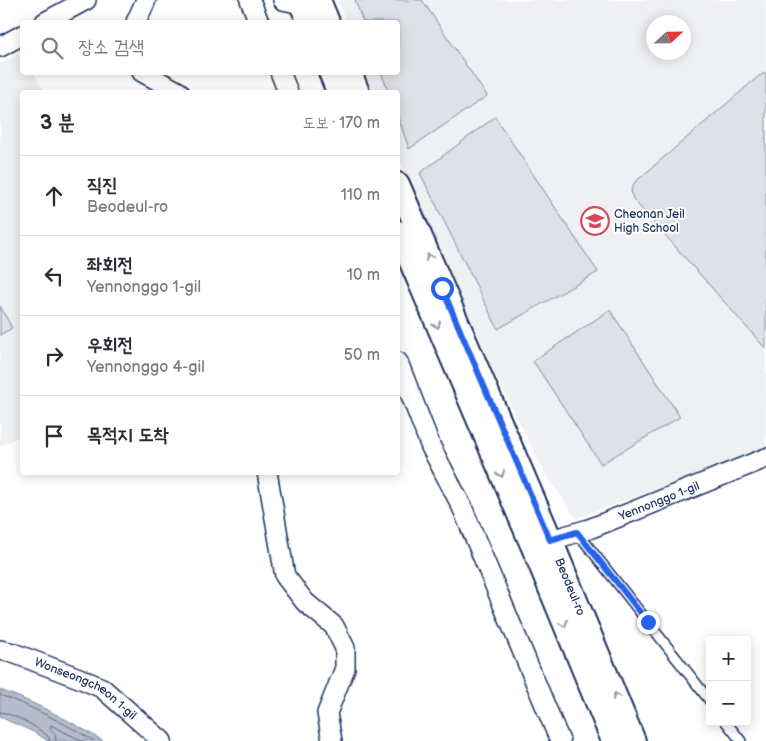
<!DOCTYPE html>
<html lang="ko">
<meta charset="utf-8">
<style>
:root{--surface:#fff;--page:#f7f7f7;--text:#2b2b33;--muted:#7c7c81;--line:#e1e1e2}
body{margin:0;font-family:"Balsamiq Sans","Poor Story",sans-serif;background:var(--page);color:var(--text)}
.controls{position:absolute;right:15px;bottom:15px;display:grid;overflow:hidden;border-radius:5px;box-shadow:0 2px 12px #0003}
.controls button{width:45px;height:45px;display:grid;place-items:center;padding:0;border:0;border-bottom:1px solid var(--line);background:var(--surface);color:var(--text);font:25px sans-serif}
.compass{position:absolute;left:646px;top:15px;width:45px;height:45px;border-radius:50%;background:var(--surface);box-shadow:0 2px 12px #0003;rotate:68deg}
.stop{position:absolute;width:15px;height:15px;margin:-11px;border:4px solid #2563eb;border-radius:50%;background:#fff}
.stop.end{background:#2563eb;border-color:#fff;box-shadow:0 1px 5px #0008}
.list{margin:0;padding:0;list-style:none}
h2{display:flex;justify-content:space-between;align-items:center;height:65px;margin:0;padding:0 20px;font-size:21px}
h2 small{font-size:16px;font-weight:400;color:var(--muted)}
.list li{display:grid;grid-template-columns:32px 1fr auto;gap:15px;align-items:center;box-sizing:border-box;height:80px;padding:0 20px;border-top:1px solid var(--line)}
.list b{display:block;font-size:19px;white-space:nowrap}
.list p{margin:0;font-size:16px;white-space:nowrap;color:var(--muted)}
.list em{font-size:16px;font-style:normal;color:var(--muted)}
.icon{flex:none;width:28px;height:28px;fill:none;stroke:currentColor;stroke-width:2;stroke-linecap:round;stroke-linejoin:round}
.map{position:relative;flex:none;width:766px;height:741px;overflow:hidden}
.search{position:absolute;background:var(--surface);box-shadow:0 2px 12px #0003;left:20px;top:20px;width:380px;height:55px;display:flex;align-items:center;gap:12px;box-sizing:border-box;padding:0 18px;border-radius:5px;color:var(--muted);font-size:19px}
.panel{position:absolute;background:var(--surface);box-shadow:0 2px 12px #0003;left:20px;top:90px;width:380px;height:385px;border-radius:5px}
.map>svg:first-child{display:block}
.built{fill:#eff0f4;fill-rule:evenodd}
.green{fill:#dee1e7;stroke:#7c88a2}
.water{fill:#b5bbca;stroke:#77839f}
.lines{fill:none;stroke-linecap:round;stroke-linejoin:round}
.shore{stroke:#596789;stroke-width:1}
.service-casing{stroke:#1b2f5e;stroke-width:12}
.minor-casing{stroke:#1b2f5e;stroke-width:22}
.tertiary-casing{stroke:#1b2f5e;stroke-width:26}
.service{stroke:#fff;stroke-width:9}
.minor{stroke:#fff;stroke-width:19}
.tertiary{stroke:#fff;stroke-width:22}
.oneway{stroke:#8d97ae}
.route{stroke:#2563eb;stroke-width:6}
.labels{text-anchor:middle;stroke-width:4;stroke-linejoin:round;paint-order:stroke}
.poi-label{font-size:12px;fill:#1b2f5e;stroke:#fff;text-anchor:start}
.street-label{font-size:12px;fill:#1b2f5e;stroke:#fff}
</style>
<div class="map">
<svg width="766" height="741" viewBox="0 0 766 741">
<rect width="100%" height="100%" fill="#fff"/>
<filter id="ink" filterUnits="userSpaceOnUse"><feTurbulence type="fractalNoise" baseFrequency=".02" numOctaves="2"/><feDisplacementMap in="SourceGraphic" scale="10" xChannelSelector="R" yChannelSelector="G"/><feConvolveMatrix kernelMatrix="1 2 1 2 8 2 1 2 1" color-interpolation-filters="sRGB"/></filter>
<g filter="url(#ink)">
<g class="built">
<path d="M337,0H766V451L576,518L545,473L443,271L398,155V92H373L365,73L398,72V22H346ZM654,22H684V52H654Z"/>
<polygon points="22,51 22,72 34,73 45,92 22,92 22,435 0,446 0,64"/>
</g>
<g class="green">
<polygon points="355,0 422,0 487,96 409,149 398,116 398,92 389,92 381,73 398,72 398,22 363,22"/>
<polygon points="766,73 766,349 633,199 631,190 634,183 759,76"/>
<polygon points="495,117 598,272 498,329 420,173"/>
<polygon points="0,306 12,328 0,335"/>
<polygon points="610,310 680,417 601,464 533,361"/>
</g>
<path class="water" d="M0,690C37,703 70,721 103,741H48L36,733L0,717Z"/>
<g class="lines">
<g class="shore">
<path d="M0,695C33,707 64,723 94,741"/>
<path d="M0,712C14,714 37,727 48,736L50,741"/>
<polyline points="56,741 55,734 50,728 51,725 82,741"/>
</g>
<defs>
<g id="service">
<polyline points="577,532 710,701"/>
<polyline points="726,722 741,741"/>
</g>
<g id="minor">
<polyline points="250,0 259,22"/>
<polyline points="283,0 301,4"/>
<polyline points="45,22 86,0"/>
<polyline points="136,22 146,0"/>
<polyline points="0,47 22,35"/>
<polyline points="142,72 179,92"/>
<polyline points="280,72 288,92"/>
<polyline points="398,362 431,447 462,507 560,741"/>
<polyline points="267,472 285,576 305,602 334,626 345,648 345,668 327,713 332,741"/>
<path id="s1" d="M551,540L589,529L766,458"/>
<path id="s2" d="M0,650L13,653L79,678L102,688L162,741"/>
</g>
<g id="tertiary">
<polyline points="299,0 309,22"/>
<polyline points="319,0 328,22"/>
<polyline points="330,72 338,92"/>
<polyline points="350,72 358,92"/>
<path id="s3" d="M398,184L551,540L634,741"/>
<polyline points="398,232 534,550 613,741"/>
</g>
</defs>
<use href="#service" class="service-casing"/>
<use href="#minor" class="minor-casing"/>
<use href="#tertiary" class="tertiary-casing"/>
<use href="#service" class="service"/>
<use href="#minor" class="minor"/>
<use href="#tertiary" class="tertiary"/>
</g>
<defs><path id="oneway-chevron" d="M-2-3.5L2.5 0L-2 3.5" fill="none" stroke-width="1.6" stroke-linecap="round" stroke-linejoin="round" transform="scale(1.25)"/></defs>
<g class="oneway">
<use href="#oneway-chevron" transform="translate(429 257) rotate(-114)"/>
<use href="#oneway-chevron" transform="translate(437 325) rotate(67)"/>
<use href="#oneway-chevron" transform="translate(501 474) rotate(67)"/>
<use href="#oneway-chevron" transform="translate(564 624) rotate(68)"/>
<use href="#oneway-chevron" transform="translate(616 696) rotate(-113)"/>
</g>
</g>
<g class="lines" filter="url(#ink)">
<polyline class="route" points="442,288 550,540 577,532 648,622"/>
</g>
<defs>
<symbol id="school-ring" viewBox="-11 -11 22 22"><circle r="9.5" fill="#fff" stroke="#d1495b" stroke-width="1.5"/><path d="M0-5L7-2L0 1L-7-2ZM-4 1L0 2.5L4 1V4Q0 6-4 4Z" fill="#d1495b"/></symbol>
</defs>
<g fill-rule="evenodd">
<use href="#school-ring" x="579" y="205" width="32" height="32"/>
</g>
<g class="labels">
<g class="poi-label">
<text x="614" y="218">Cheonan Jeil<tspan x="614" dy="14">High School</tspan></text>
</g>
<g class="street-label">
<text dy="4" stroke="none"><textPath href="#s1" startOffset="115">Yennonggo 1-gil</textPath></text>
<text dy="4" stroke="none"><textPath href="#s3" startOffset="438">Beodeul-ro</textPath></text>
<text dy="4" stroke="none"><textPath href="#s2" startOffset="95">Wonseongcheon 1-gil</textPath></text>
</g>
</g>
</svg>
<div class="controls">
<button>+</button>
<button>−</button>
</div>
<svg class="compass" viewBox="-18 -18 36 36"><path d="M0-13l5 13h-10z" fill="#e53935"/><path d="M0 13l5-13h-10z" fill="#7c7c81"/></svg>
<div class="stop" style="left:442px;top:288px"></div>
<div class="stop end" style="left:648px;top:622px"></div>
<div class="search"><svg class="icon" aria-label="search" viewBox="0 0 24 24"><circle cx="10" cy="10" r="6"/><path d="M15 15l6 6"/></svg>장소 검색</div>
<section class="panel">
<h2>3 분<small>도보 · 170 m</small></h2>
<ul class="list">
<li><svg class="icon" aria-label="ahead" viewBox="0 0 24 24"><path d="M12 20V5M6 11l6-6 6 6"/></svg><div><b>직진</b><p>Beodeul-ro</p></div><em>110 m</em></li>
<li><svg class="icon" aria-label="left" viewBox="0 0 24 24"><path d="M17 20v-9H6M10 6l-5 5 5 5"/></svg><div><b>좌회전</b><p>Yennonggo 1-gil</p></div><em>10 m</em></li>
<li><svg class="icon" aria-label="right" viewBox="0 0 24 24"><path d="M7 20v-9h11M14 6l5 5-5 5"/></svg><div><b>우회전</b><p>Yennonggo 4-gil</p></div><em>50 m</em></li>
<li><svg class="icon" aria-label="arrive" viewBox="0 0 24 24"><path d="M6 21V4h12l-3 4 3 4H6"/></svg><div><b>목적지 도착</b></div></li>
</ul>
</section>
</div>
